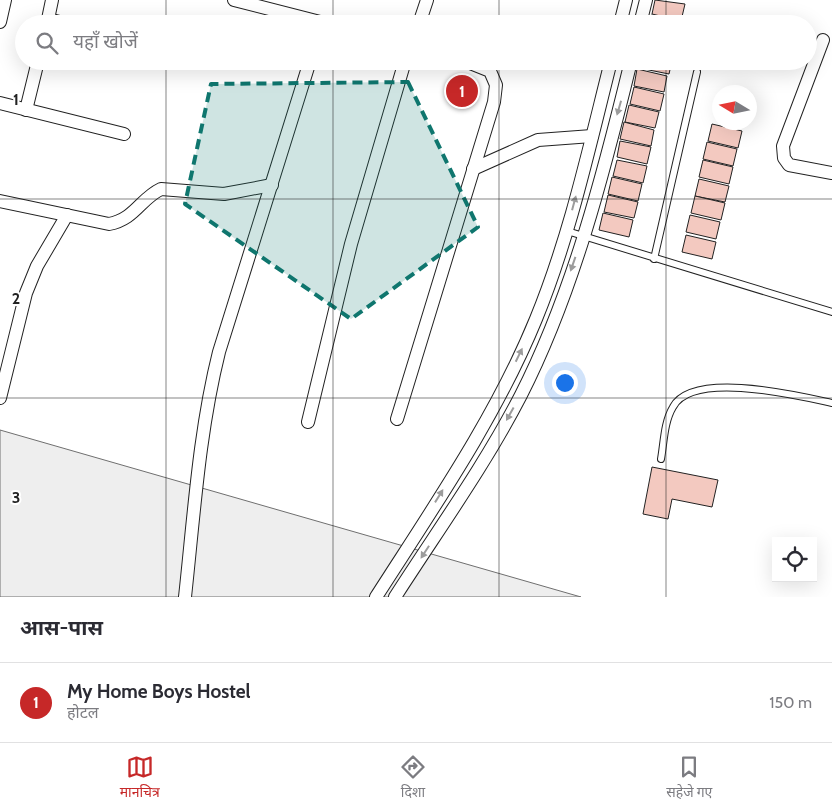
<!DOCTYPE html>
<html lang="hi">
<meta charset="utf-8">
<style>
:root{--surface:#fff;--page:#f2f2f3;--text:#2b2b33;--muted:#7c7c81;--line:#e1e1e2;--accent:#c62828}
body{margin:0;font-family:Cabin,"Noto Sans Devanagari",sans-serif;background:var(--page);color:var(--text)}
.controls{position:absolute;right:15px;bottom:15px;display:grid;overflow:hidden;border-radius:0px;box-shadow:0 5px 20px #0002}
.controls button{width:45px;height:45px;display:grid;place-items:center;padding:0;border:0;border-bottom:1px solid var(--line);background:var(--surface);color:var(--text);font:25px sans-serif}
.compass{position:absolute;left:712px;top:85px;width:45px;height:45px;border-radius:50%;background:var(--surface);box-shadow:0 5px 20px #0002;rotate:280deg}
.you{position:absolute;left:564px;top:382px;width:18px;height:18px;margin:-12px;border:4px solid #fff;border-radius:50%;background:#1a73e8;box-shadow:0 0 0 8px #1a73e833}
.badge{display:grid;place-items:center;width:32px;height:32px;border-radius:50%;background:var(--accent);color:#fff;font-size:16px;font-weight:700}
.pin{position:absolute;translate:-50% -50%;border:2px solid #fff;box-shadow:0 1px 5px #0006}
.list{margin:0;padding:0;list-style:none}
h2{display:flex;justify-content:space-between;align-items:center;height:65px;margin:0;padding:0 20px;font-size:21px}
h2 small{font-size:16px;font-weight:400;color:var(--muted)}
.list li{display:grid;grid-template-columns:32px 1fr auto;gap:15px;align-items:center;box-sizing:border-box;height:80px;padding:0 20px;border-top:1px solid var(--line)}
.list b{display:block;font-size:19px;white-space:nowrap}
.list p{margin:0;font-size:16px;white-space:nowrap;color:var(--muted)}
.list em{font-size:16px;font-style:normal;color:var(--muted)}
.icon{flex:none;width:28px;height:28px;fill:none;stroke:currentColor;stroke-width:2;stroke-linecap:round;stroke-linejoin:round}
.map{position:relative;flex:none;width:832px;height:597px;overflow:hidden}
.search{position:absolute;background:var(--surface);box-shadow:0 5px 20px #0002;left:15px;right:15px;top:15px;height:55px;display:flex;align-items:center;gap:12px;box-sizing:border-box;padding:0 18px;border-radius:28px;color:var(--muted);font-size:19px}
.sheet{height:145px;background:var(--surface)}
nav{display:flex;justify-content:space-around;align-items:center;box-sizing:border-box;height:70px;border-top:1px solid var(--line);background:var(--surface);font-size:14px;color:var(--muted)}
nav a{display:grid;justify-items:center;gap:2px}
nav .on{color:var(--accent)}
.map>svg:first-child{display:block}
.green{fill:#eee;stroke:#6f6f6f}
.building{fill:#f3c9c0;stroke:#222}
.lines{fill:none;stroke-linecap:round;stroke-linejoin:round}
.service-casing{stroke:#222;stroke-width:8}
.minor-casing{stroke:#222;stroke-width:14}
.service{stroke:#fff;stroke-width:6}
.minor{stroke:#fff;stroke-width:12}
.oneway{fill:#9c9c9c}
.marked{fill:#0f766e;fill-opacity:0.2;stroke:#0f766e;stroke-width:4;stroke-dasharray:10 6;stroke-linejoin:round}
.grid{fill:none;stroke:#222;stroke-width:1;stroke-opacity:0.55}
.grid-label{font-size:16px;text-anchor:middle;font-weight:bold;fill:#222;stroke:#fff;stroke-width:4;stroke-linejoin:round;paint-order:stroke}
</style>
<div class="map">
<svg width="832" height="597" viewBox="0 0 832 597">
<rect width="100%" height="100%" fill="#fff"/>
<polygon class="green" points="0,430 581,597 0,597"/>
<g class="building">
<polygon points="655,0 685,4 681,21 652,14"/>
<polygon points="651,15 681,22 680,24 649,24"/>
<polygon points="641,61 672,61 669,74 639,68"/>
<polygon points="637,69 667,76 664,92 634,86"/>
<polygon points="634,87 664,94 660,111 630,104"/>
<polygon points="629,105 659,112 655,128 625,122"/>
<polygon points="624,122 654,130 651,146 620,139"/>
<polygon points="712,124 742,131 738,148 708,141"/>
<polygon points="620,141 651,147 647,164 617,157"/>
<polygon points="707,142 737,149 733,166 703,159"/>
<polygon points="617,160 647,166 643,183 613,176"/>
<polygon points="703,160 733,167 729,184 699,177"/>
<polygon points="612,177 642,184 638,201 608,194"/>
<polygon points="699,179 729,186 725,202 695,196"/>
<polygon points="608,195 638,202 634,218 604,212"/>
<polygon points="695,196 725,203 721,220 691,213"/>
<polygon points="603,213 633,220 629,237 599,230"/>
<polygon points="690,215 720,222 716,239 686,232"/>
<polygon points="686,235 716,242 712,259 682,252"/>
<polygon points="652,467 718,480 712,507 672,499 668,519 643,514"/>
</g>
<g class="lines">
<defs>
<g id="service">
<polyline points="567,231 832,312"/>
<polyline points="654,259 697,72"/>
<path d="M661,459C664,442 664,422 673,407C693,370 799,396 832,403"/>
</g>
<g id="minor">
<polyline points="234,0 328,24"/>
<polyline points="48,19 67,24"/>
<polyline points="0,22 5,0"/>
<polyline points="47,24 52,0"/>
<polyline points="419,24 427,0"/>
<polyline points="620,24 626,0"/>
<polyline points="640,24 646,0"/>
<polyline points="823,40 783,146 784,158 789,165 832,173"/>
<polyline points="0,103 124,134"/>
<polyline points="26,110 38,61"/>
<polyline points="473,169 538,140 592,136"/>
<path d="M0,201L109,224C135,219 140,199 161,189L224,194L272,185"/>
<polyline points="0,398 26,293 37,266 67,215"/>
<polyline points="397,419 494,102 496,85 490,71 465,61"/>
<polyline points="308,422 351,244 405,61"/>
<path d="M185,597C194,515 199,432 219,352L310,61"/>
<path d="M376,597C433,508 496,417 536,319C570,236 589,148 611,61"/>
<path d="M395,597C438,530 485,465 521,395C573,293 604,172 631,61"/>
</g>
</defs>
<use href="#service" class="service-casing"/>
<use href="#minor" class="minor-casing"/>
<use href="#service" class="service"/>
<use href="#minor" class="minor"/>
</g>
<defs><path id="oneway-solid" d="M-6-.8H1V-3.2L6.5 0L1 3.2V.8H-6Z" transform="scale(1.25)"/></defs>
<g class="oneway">
<use href="#oneway-solid" transform="translate(619 108) rotate(106)"/>
<use href="#oneway-solid" transform="translate(574 203) rotate(-75)"/>
<use href="#oneway-solid" transform="translate(573 264) rotate(109)"/>
<use href="#oneway-solid" transform="translate(519 355) rotate(-64)"/>
<use href="#oneway-solid" transform="translate(510 414) rotate(119)"/>
<use href="#oneway-solid" transform="translate(439 496) rotate(-58)"/>
<use href="#oneway-solid" transform="translate(425 552) rotate(123)"/>
</g>
<path class="marked" d="M408,82L478,227L351,319L185,204L211,84Z"/>
<path class="grid" d="M166,0V24M333,0V24M499,0V24M666,0V24M166,61V597M333,61V597M499,61V597M666,61V597M0,199H832M0,398H832"/>
<g class="grid-label">
<text x="16" y="105">1</text>
<text x="16" y="304">2</text>
<text x="16" y="503">3</text>
</g>
</svg>
<div class="controls">
<button><svg class="icon" aria-label="locate" viewBox="0 0 24 24"><circle cx="12" cy="12" r="6"/><path d="M12 2v4M12 18v4M2 12h4M18 12h4"/></svg></button>
</div>
<svg class="compass" viewBox="-18 -18 36 36"><path d="M0-13l5 13h-10z" fill="#e53935"/><path d="M0 13l5-13h-10z" fill="#7c7c81"/></svg>
<div class="you"></div>
<div class="pin badge" style="left:462px;top:91px">1</div>
<div class="search"><svg class="icon" aria-label="search" viewBox="0 0 24 24"><circle cx="10" cy="10" r="6"/><path d="M15 15l6 6"/></svg>यहाँ खोजें</div>
</div>
<section class="sheet">
<h2>आस-पास<small></small></h2>
<ul class="list">
<li><span class="badge">1</span><div><b>My Home Boys Hostel</b><p>होटल</p></div><em>150 m</em></li>
</ul>
</section>
<nav>
<a class="on"><svg class="icon" aria-label="map" viewBox="0 0 24 24"><path d="M3 6l6-2 6 2 6-2v14l-6 2-6-2-6 2zM9 4v14M15 6v14"/></svg>मानचित्र</a>
<a><svg class="icon" aria-label="directions" viewBox="0 0 24 24"><path d="M12 3l9 9-9 9-9-9zM9 14v-3h6M13 9l2 2-2 2"/></svg>दिशा</a>
<a><svg class="icon" aria-label="saved" viewBox="0 0 24 24"><path d="M7 4h10v16l-5-4-5 4z"/></svg>सहेजे गए</a>
</nav>
